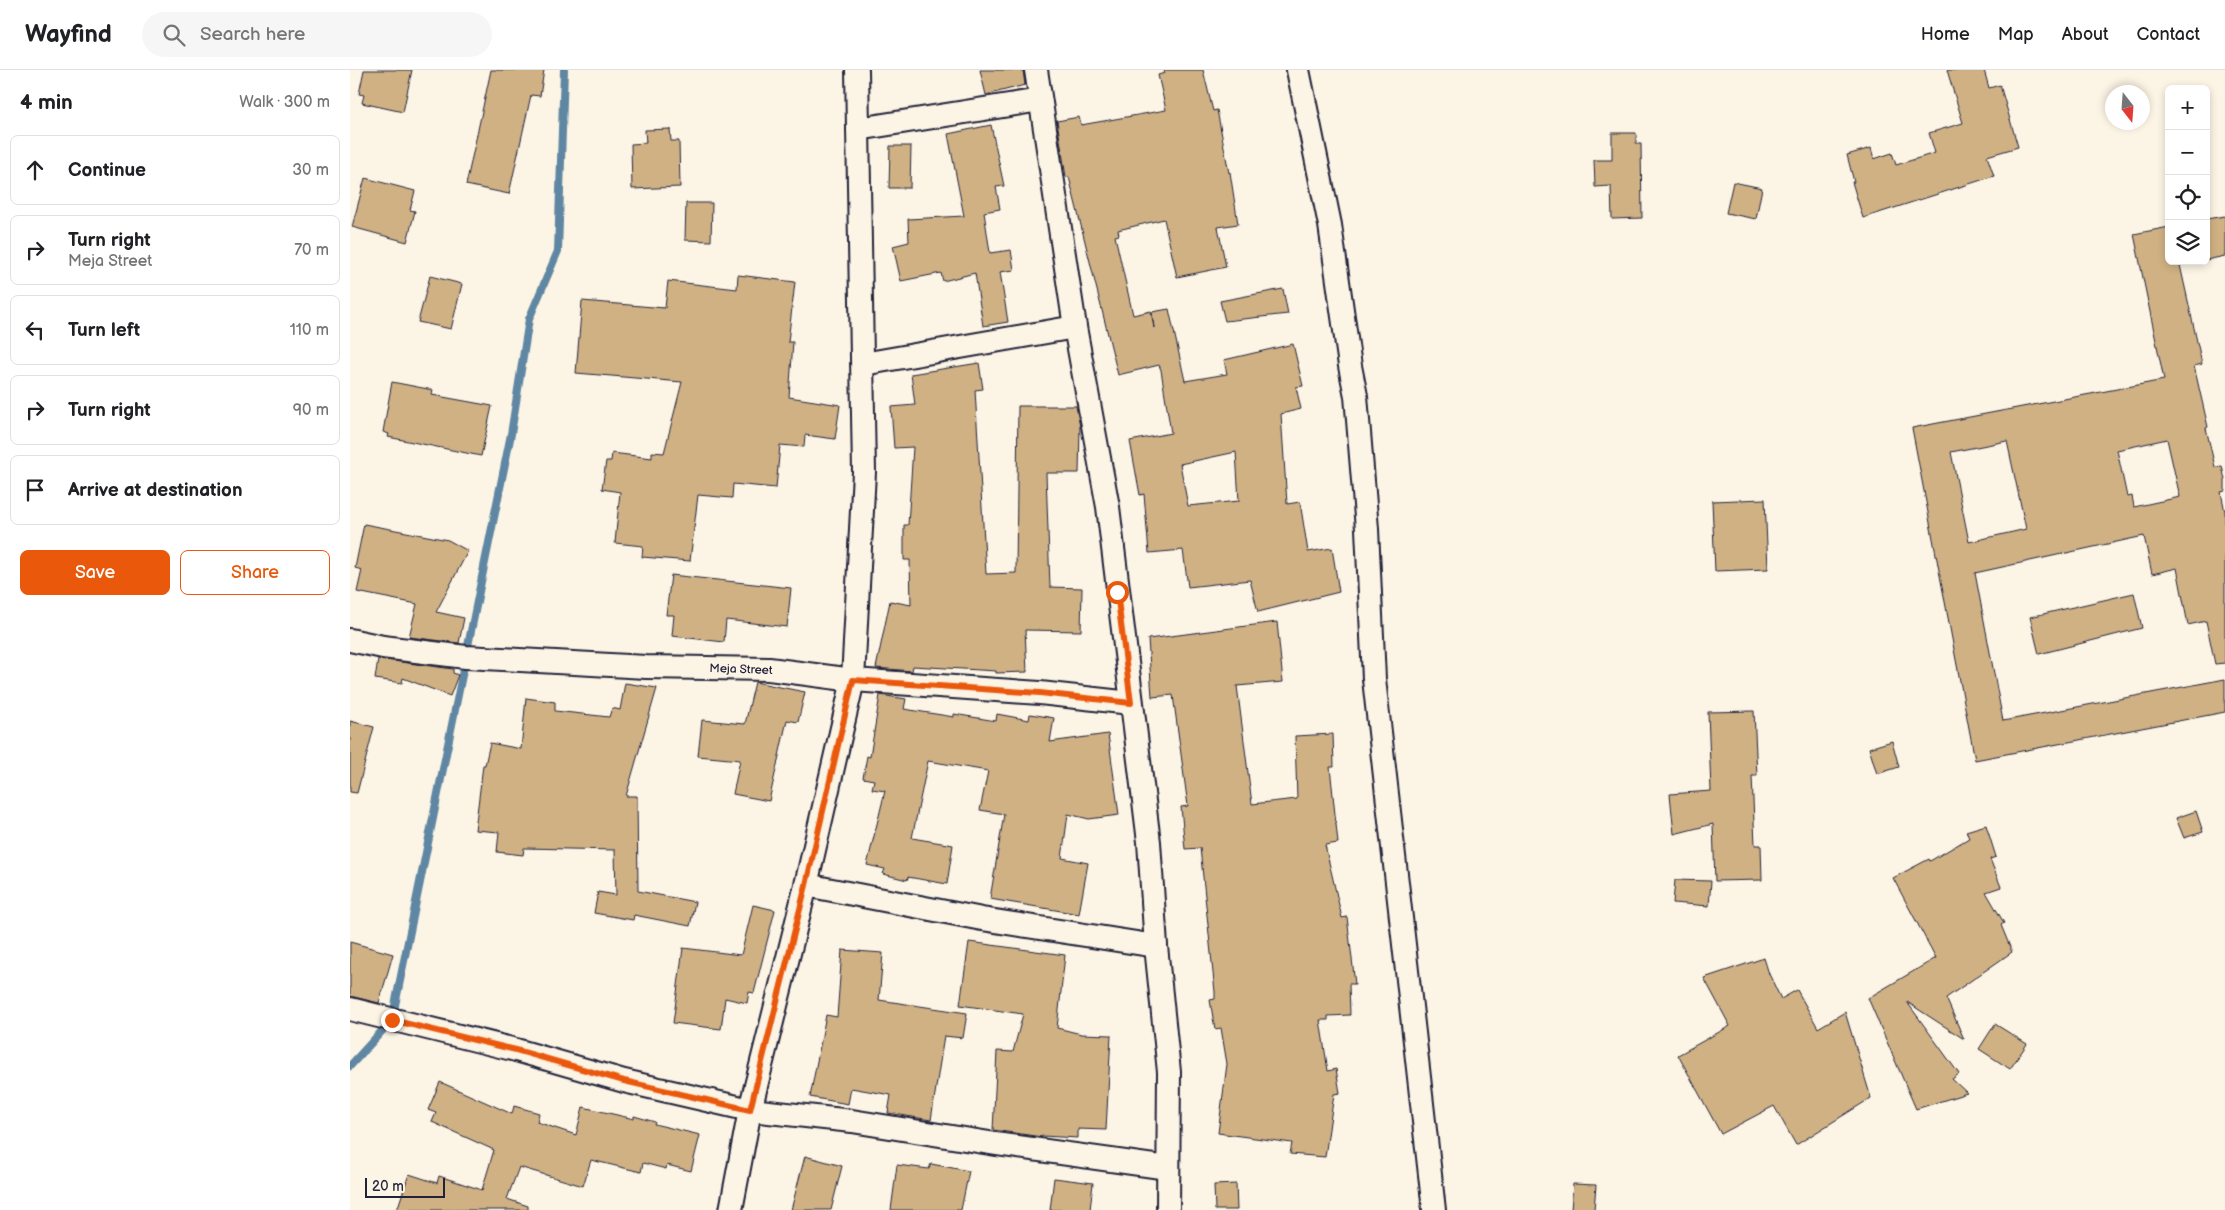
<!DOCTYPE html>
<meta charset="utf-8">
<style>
:root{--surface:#fff;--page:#f6f6f6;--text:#202124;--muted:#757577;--line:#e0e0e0;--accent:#ea580c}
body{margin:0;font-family:"Balsamiq Sans",sans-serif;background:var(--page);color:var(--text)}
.controls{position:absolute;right:15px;top:15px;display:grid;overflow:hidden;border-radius:8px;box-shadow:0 2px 8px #0003}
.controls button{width:45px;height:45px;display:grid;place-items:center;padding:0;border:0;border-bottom:1px solid var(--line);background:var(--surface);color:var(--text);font:25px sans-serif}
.compass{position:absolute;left:1755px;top:15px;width:45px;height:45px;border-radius:50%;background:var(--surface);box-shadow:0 2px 8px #0003;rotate:163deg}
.scale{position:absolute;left:15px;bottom:12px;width:80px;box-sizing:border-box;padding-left:5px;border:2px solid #22223b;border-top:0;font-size:14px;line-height:18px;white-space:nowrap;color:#22223b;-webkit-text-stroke:4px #fcf5e5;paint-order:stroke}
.stop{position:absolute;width:15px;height:15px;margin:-11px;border:4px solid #ea580c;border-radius:50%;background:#fff}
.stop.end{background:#ea580c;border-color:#fff;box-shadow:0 1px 5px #0008}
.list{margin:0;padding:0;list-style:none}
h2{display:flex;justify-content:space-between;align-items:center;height:65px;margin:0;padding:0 20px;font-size:21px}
h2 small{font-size:16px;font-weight:400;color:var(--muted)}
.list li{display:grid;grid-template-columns:32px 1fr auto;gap:15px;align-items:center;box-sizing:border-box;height:70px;margin:0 10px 10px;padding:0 10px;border:1px solid var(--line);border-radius:8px}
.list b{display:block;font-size:19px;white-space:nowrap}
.list p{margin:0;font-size:16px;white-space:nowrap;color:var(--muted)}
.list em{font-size:16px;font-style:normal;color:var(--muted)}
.actions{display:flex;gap:10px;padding:15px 20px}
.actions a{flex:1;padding:11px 0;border:1px solid var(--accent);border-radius:8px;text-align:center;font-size:18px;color:var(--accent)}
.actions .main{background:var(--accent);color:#fff}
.icon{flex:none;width:28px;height:28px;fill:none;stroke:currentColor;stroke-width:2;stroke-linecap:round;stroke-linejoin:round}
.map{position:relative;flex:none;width:1875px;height:1140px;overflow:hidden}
header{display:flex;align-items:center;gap:30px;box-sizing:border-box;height:70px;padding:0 25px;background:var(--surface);border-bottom:1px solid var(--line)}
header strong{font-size:24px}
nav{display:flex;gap:28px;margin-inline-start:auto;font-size:18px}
.search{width:350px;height:45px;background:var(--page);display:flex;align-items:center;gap:12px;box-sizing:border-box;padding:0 18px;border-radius:28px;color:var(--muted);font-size:19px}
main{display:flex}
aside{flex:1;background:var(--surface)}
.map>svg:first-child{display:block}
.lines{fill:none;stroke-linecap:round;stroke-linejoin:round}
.stream{stroke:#5f87a3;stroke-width:8}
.building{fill:#d0b184;stroke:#22223b;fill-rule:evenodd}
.street-casing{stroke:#22223b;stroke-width:26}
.street{stroke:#fcf5e5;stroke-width:22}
.route{stroke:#ea580c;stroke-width:6}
.labels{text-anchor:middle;stroke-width:4;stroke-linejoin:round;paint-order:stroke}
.street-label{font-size:12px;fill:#22223b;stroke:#fcf5e5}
</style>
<header>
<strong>Wayfind</strong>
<div class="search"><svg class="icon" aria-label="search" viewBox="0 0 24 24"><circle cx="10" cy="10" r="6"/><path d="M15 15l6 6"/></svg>Search here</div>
<nav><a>Home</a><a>Map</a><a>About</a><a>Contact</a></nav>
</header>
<main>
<aside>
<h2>4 min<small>Walk · 300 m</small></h2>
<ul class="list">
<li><svg class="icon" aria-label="ahead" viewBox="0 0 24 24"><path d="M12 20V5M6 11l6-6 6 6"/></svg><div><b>Continue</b></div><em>30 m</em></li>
<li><svg class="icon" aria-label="right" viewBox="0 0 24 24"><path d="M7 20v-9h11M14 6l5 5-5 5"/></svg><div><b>Turn right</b><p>Meja Street</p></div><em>70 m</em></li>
<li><svg class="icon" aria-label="left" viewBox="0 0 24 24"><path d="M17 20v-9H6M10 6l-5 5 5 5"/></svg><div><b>Turn left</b></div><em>110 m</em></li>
<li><svg class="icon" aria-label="right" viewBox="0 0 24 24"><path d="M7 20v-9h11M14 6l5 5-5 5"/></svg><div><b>Turn right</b></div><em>90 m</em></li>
<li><svg class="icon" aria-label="arrive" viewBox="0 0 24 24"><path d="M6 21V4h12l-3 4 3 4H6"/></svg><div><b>Arrive at destination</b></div></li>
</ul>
<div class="actions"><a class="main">Save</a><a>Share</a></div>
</aside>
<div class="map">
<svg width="1875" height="1140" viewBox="0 0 1875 1140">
<rect width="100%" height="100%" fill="#fcf5e5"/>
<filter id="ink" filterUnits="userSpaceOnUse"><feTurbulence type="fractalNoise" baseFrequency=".02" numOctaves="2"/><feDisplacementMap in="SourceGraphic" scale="10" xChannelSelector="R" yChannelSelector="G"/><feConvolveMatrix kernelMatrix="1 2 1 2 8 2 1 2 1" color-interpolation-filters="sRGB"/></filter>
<g filter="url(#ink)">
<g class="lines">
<polyline class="stream" points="0,996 42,950 161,364 179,249 208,181 214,0"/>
</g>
<g class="building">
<polygon points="14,0 62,0 53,42 12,33 14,25 9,24"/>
<polygon points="141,0 194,0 190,26 181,25 159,124 116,115"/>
<polygon points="630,0 673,0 675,15 636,25"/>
<path d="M814,0H853L863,41L867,40L879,103L880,102L888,154L868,157L876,197L827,207L814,149L768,160L769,165L765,166L783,245L801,241L804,258L802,242L819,239L835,311L877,304L874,290L943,274L953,316L946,317L951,339L931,344L937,434L950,432L958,482L982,478L989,522L908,542L900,510L838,517L833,480L799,483L794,424L790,425L780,371L821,363L811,300L809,295L768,305L719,107H716L707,51L729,47L731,55L816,40L808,5L815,3ZM886,382L889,431L838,436L830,394Z"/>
<polygon points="1597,0 1634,0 1639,18 1650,15 1668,77 1637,86 1644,106 1513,148 1502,112 1504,112 1497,85 1521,78 1524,89 1542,83 1546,95 1585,83 1579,63 1613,53"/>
<polygon points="641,55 654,116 646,117 650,139 634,142 640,183 661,180 664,200 650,202 658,252 633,256 625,203 593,211 591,203 551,211 543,176 559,172 558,149 614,146 598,64"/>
<polygon points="320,59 321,71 329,71 330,117 282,119 281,74 296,73 295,60"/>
<polygon points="1262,63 1286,63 1286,74 1291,74 1292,148 1262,149 1261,116 1245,117 1244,90 1262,90"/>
<polygon points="540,76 561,76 560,118 539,118"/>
<polygon points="15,108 65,121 60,140 65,141 57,172 2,157"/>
<polygon points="1383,112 1412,118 1406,149 1376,143"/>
<polygon points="336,133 362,133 361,171 335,170"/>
<polygon points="1875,146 1875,186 1856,190 1856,149"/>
<path d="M1819,157V191H1850L1830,195L1852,294L1844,296L1858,357L1856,358L1865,397L1872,396L1875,410V421L1871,422L1875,442V593L1865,594L1856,551L1838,555L1827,498L1802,504L1794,466L1625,503L1653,651L1875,609V642L1625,690L1562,358L1814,310L1784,164ZM1817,369L1830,427L1784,437L1782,426L1777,427L1767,380ZM1657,371L1676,459L1619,472L1601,382Z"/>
<polygon points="388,205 445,212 438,272 443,272 439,327 490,335 485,369 455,365 454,377 430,375 426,418 383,414 382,428 348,425 340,491 292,487 293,476 265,473 270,422 252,419 256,391 261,391 262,383 302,388 302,382 314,383 332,312 226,303 232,231 315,238 318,211 387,219"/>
<polygon points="80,206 112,214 101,259 68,252"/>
<polygon points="933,219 938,244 875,251 870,231"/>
<polygon points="629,293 633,319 625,320 636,504 666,503 668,336 726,336 730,357 729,403 696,403 700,517 732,518 731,561 675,560 677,602 646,603 646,601 563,596 562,601 526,598 540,531 561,535 560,490 554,490 554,455 558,455 563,377 544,378 541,337 565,335 561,304"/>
<polygon points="42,312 83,320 82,325 142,336 131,386 38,367 39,364 33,362"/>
<polygon points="1415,429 1418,499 1365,501 1362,431"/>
<polygon points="14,454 98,470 118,481 86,542 114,548 109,573 59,567 67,534 7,522 12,500 5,498"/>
<polygon points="321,505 441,518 437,557 376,550 374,572 322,566 324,545 316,545"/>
<polygon points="1784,523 1792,558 1689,584 1680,547"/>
<polygon points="927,552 933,612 887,616 902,734 947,729 945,666 983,664 984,697 980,697 988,773 975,775 992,848 997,847 1005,914 999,914 1000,945 978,946 978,950 970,950 978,1001 986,999 990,1023 984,1024 975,1087 940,1084 942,1073 868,1063 877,994 871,958 865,959 860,930 865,929 865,922 850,778 835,779 831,737 838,736 823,625 802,627 798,569"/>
<polygon points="28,589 103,599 103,603 108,605 100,626 53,608 52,613 25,609"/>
<polygon points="405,612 455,622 448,652 437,650 419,731 383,724 390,690 348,686 352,650 395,654"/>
<polygon points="275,613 307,618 276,726 287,726 288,821 345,832 340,856 284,845 283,850 244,843 248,822 266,825 265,780 174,778 173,785 147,782 149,762 125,760 133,695 135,695 140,673 171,679 176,628 205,632 205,641 259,647 262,638 270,640"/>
<polygon points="530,625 556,629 554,639 604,647 604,644 646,651 647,644 679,650 680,644 704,648 700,672 758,664 769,745 739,749 718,744 712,788 738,793 729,844 640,829 654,744 630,740 638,701 578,691 562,768 603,775 597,814 558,807 557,810 533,804 535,799 517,795 535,721 522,719 524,710 513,708 517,686 520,687"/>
<polygon points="1404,641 1407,706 1402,706 1405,775 1411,775 1412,810 1365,811 1363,754 1324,764 1320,724 1361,721 1358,642"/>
<polygon points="0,651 24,657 7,723 0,722"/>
<polygon points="1542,671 1549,697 1527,704 1519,678"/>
<polygon points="1846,741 1853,762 1834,768 1826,748"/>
<polygon points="1636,755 1646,787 1640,789 1651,817 1636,822 1654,853 1651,855 1662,882 1596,928 1614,969 1557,932 1609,1004 1602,1009 1617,1023 1566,1039 1518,928 1586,888 1543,808 1579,789 1580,791 1619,768 1616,761"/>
<polygon points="1325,810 1361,811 1359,836 1323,833"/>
<polygon points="403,835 425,840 404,923 399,922 397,933 375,928 371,959 323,953 333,878 391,885"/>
<polygon points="0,872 43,884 29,933 0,926"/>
<polygon points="619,872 715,885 707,958 731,964 761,965 756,1060 728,1059 728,1068 692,1066 692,1067 643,1060 647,981 663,982 673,944 610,935"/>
<polygon points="492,880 533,883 529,930 617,943 613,968 594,966 581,1050 538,1043 541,1025 501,1018 498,1034 460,1027 476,945 487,947"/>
<polygon points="1414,888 1419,904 1431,929 1447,920 1468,958 1495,942 1521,1028 1446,1075 1424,1036 1371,1064 1328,985 1380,956 1354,908"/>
<polygon points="1645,954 1677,974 1660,999 1629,979"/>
<polygon points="90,1012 162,1044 164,1036 189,1043 187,1052 226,1065 233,1037 284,1049 284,1046 305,1052 304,1054 350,1065 341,1101 317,1095 316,1099 293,1093 291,1102 241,1090 233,1116 169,1097 157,1129 178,1136 178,1140 47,1140 59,1104 87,1113 89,1106 132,1120 144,1080 82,1052 86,1043 78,1040"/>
<polygon points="455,1086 492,1096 481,1140 441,1140"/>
<polygon points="581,1094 619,1101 611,1140 541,1140 547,1095 579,1099"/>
<polygon points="704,1108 743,1113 740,1140 700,1140"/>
<polygon points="886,1114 887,1140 865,1140 864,1115"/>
<polygon points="1223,1114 1246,1115 1244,1140 1221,1140"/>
</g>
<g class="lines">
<defs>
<g id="street">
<polyline points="686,0 725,257 758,437 799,772 806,876 819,1002 818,1140"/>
<polyline points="948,0 980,155 1000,296 1006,326 1017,459 1024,609 1084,1140"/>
<polyline points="508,59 690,30"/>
<polyline points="513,294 725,257"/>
<polyline points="0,570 33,577 116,587 296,597 419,599 503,610 690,623 781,633"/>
<polyline points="456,815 632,849 806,876"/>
<polyline points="0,939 166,980 274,1011 400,1040 502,1051 646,1074 818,1098"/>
<polyline points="381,1140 400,1040 456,815 503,610 514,402 507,0"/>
</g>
</defs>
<use href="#street" class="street-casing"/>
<use href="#street" class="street"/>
</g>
</g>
<g class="lines" filter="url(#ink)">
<polyline class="route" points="42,950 166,980 274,1011 400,1040 456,815 503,610 690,623 781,633 767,522"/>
</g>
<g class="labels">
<g class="street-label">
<text transform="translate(391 599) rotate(2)" y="4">Meja Street</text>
</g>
</g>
</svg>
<div class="controls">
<button>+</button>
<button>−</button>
<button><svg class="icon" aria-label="locate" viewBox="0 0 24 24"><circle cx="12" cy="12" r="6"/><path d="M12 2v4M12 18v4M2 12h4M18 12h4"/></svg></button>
<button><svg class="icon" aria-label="layers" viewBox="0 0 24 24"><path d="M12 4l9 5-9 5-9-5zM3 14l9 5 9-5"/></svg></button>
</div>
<svg class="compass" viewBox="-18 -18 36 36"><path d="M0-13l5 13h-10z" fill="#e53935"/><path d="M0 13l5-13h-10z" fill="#757577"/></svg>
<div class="scale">20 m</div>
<div class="stop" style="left:767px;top:522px"></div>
<div class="stop end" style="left:42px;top:950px"></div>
</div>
</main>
